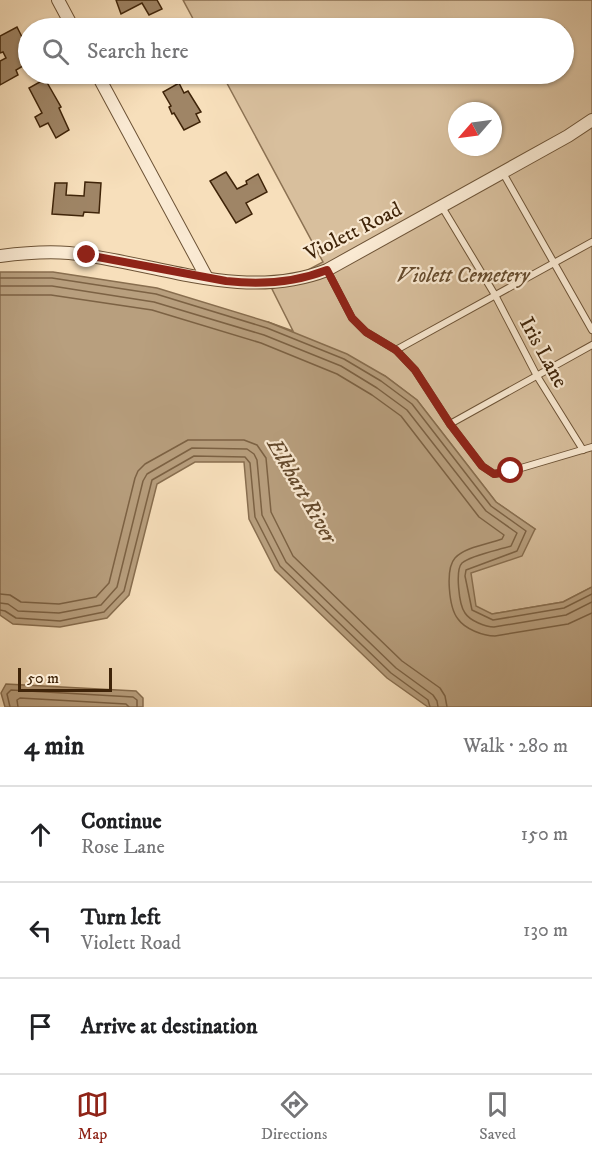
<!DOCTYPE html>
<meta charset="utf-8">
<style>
:root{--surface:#fff;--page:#f6f6f6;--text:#202124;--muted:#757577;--line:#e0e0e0;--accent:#8f2418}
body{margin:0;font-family:"IM FELL DW Pica",serif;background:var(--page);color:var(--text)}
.compass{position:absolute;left:448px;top:102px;width:54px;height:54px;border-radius:50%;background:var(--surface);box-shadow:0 2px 4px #0004;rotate:242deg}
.scale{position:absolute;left:18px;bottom:15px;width:94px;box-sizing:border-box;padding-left:6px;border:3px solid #3f2409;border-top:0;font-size:16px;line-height:21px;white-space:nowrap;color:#3f2409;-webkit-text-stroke:4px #faead3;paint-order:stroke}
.stop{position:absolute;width:18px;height:18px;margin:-14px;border:4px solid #8f2418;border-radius:50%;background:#fff}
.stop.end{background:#8f2418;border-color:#fff;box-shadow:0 2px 6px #0008}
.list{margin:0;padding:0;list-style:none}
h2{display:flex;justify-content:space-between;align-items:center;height:78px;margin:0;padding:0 24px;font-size:26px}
h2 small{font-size:20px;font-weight:400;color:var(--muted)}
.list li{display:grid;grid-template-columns:39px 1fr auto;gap:18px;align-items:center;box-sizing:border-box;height:96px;padding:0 24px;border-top:2px solid var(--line)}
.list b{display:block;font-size:22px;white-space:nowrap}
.list p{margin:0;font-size:20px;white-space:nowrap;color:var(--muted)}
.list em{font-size:20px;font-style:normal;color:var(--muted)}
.icon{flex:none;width:33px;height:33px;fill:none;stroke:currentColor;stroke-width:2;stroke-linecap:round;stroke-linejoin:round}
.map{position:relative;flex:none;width:592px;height:707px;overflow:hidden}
.search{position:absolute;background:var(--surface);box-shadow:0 2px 4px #0004;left:18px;right:18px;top:18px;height:66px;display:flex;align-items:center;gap:15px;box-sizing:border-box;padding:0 21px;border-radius:33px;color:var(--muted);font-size:22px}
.sheet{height:366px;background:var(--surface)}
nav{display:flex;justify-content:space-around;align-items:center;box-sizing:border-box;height:84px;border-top:2px solid var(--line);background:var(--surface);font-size:16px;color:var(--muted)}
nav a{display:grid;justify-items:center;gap:3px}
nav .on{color:var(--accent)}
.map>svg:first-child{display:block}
.green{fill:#d8bf9d;stroke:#8c7253;stroke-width:1.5;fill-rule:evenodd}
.water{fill:#b89f7e;stroke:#886e4f;stroke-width:1.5}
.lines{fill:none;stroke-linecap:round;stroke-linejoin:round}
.shore{stroke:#7c6244;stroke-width:1.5}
.building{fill:#9f8566;stroke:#3f2409;stroke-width:1.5}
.lane-casing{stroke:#6d5336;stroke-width:8}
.street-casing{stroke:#6d5336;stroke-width:14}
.lane{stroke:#faead3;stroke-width:6}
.street{stroke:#faead3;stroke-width:12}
.route{stroke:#8f2418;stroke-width:8}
.labels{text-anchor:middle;stroke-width:4.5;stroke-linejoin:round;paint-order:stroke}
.street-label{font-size:21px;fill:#3f2409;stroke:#faead3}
.park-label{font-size:21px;font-style:italic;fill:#654b2e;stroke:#faead3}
.water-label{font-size:22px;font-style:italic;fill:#63492c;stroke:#faead3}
</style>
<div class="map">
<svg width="592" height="707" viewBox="0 0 592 707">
<rect width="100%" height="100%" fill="#f7dfbb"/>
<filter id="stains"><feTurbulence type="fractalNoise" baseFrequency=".00333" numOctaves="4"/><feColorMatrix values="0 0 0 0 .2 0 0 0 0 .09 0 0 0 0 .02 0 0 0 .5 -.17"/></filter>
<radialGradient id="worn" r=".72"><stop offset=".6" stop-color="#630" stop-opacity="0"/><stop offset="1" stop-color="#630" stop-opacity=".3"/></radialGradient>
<path class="green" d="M183,0H592V587L563,602L492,614L403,584L535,529L496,502L417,400L385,376L268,322L293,331L272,289L323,262L222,74H564V28H198ZM457,111H493V147H457Z"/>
<g class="water">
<polygon points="53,272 157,288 268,322 347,354 385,376 417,400 496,502 535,529 522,556 471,573 476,606 492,614 563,602 592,587 592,707 428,707 387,678 275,570 249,519 244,462 195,462 157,484 129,595 107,618 60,627 13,624 0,615 0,272"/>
<polygon points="6,684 136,691 143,698 143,707 5,707 1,693"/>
</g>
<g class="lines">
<g class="shore">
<polyline points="0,278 52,278 156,294 267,328 344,359 381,381 412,404 491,506 526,531 517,551 466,570 465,576 472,610 493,620 564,608 592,594"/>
<path d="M0,286H52L154,302L264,335L341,366L377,388L407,410L486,511L517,533L511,546C499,550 471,555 462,563C455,570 459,605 465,613C470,621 486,627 494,627L566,615L592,602"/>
<path d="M0,295H51L152,310L261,343L337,374L372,395L401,416L479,517L504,535L502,539C488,544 465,547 455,558C445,569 449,608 458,619C465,629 483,636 495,636L568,624L592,613"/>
<polyline points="0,594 10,595 21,602 59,604 96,597 109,583 135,478 138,471 145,464 188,440 244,440 257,445 266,458 271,512 293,556 402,661 440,688 445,696 447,707"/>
<polyline points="0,603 8,604 18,611 59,613 101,605 117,587 143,481 147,474 192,448 247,449 254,454 257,460 262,515 286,562 396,668 433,695 437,701 438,707"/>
<polyline points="0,610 5,611 16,618 60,621 104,612 124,591 152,480 194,456 245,457 250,463 255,517 280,566 391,673 428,700 430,707"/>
<polyline points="10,707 7,694 11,690 133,697 137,700 137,707"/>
<polyline points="18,707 17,700 20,698 126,704 129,707"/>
</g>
</g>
<g class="building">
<polygon points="116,0 157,0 162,9 149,15 142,3 121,14"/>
<polygon points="17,27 28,49 28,63 16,70 18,75 0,85 0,61 6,58 3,52 0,53 0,36"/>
<polygon points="45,79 61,107 59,108 69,130 56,138 48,123 40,127 35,117 42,113 29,88"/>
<polygon points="179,83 184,93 188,91 201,112 196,114 200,122 184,130 174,113 172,114 169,107 171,106 163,92"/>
<polygon points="226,172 237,189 247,184 246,181 258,174 267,192 246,203 252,214 236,223 210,181"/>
<polygon points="85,182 101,183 99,213 84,212 83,216 52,214 55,183 67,183 66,195 84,196"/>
</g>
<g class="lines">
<defs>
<g id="lane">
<polyline points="503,173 592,330"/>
<polyline points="442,207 495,295 537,376 583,450"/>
<polyline points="327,270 352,318 366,332 396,350 415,370 450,424 482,466 494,474 511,471 592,447"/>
<polyline points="396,350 592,242"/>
<polyline points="450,424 592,345"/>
</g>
<g id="street">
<polyline points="58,0 73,28"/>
<polyline points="97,74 207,278"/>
<path d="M0,256C23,253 46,251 69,253C155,262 243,303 327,270L568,136L592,120"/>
</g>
</defs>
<use href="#lane" class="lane-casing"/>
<use href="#street" class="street-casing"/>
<use href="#lane" class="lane"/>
<use href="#street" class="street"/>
</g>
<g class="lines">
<path class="route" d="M87,255L226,281C261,285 294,283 327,270L352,318L366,332L396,350L415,370L450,424L482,466L494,474L511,471"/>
</g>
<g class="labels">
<g class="street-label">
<text transform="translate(353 231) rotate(-27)" y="7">Violett Road</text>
<text transform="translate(544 352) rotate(61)" y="7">Iris Lane</text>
</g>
<g class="park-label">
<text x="463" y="282">Violett Cemetery</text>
</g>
<g class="water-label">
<text transform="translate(303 490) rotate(60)" y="8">Elkhart River</text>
</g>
</g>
<rect width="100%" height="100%" filter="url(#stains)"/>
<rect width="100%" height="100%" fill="url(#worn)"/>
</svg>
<svg class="compass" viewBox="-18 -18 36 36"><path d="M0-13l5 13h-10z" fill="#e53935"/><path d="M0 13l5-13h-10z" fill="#757577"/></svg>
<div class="scale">50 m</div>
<div class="stop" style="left:511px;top:471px"></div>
<div class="stop end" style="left:87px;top:255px"></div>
<div class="search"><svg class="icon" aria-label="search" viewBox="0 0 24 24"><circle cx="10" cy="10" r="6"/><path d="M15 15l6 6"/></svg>Search here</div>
</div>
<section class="sheet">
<h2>4 min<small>Walk · 280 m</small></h2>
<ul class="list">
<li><svg class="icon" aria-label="ahead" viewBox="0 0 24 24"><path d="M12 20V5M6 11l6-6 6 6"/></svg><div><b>Continue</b><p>Rose Lane</p></div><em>150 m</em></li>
<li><svg class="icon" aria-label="left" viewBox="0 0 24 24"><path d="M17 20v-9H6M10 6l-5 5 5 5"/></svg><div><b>Turn left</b><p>Violett Road</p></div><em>130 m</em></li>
<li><svg class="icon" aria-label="arrive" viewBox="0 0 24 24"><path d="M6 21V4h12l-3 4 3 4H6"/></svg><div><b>Arrive at destination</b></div></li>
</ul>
</section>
<nav>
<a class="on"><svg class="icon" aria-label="map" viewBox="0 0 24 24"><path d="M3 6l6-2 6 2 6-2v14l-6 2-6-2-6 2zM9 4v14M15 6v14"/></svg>Map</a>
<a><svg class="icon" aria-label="directions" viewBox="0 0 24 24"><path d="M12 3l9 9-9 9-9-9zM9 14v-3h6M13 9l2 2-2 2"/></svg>Directions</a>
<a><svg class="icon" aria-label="saved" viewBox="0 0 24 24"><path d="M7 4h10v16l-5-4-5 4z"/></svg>Saved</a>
</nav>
